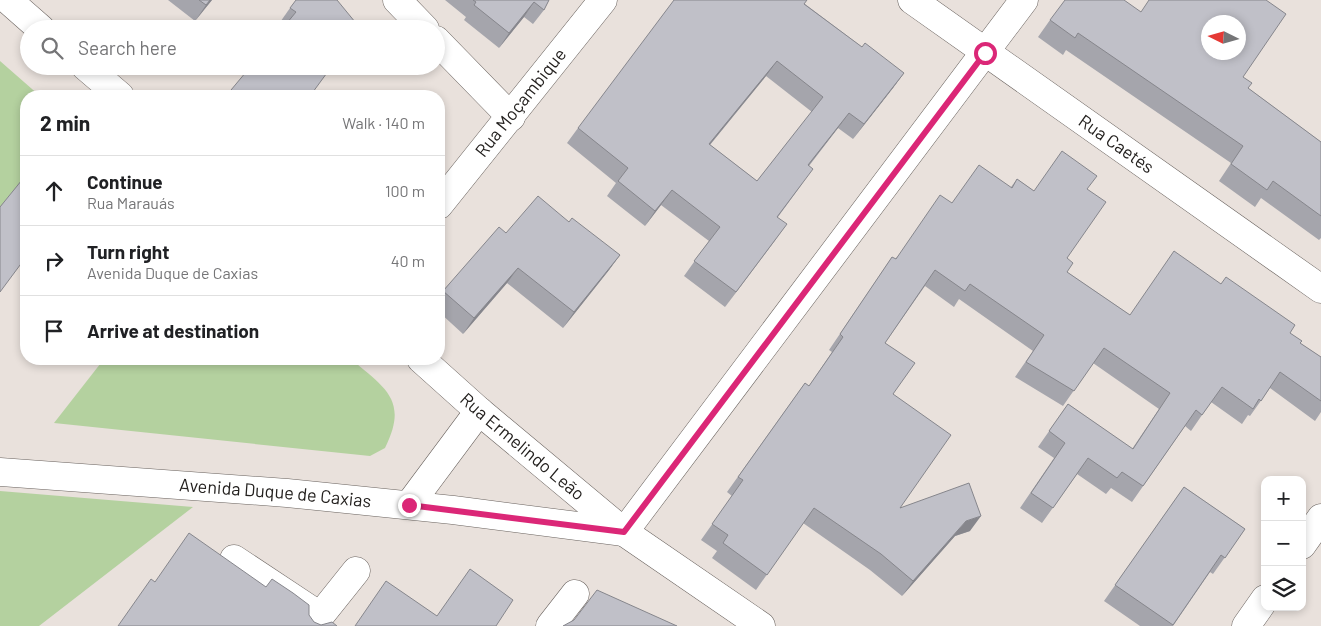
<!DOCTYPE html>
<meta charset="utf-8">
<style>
:root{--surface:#fff;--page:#f2f2f2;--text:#202124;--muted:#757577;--line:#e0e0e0}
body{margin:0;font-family:Barlow,sans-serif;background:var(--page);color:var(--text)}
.controls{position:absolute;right:15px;bottom:15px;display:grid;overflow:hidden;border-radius:10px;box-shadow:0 2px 8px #0003}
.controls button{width:45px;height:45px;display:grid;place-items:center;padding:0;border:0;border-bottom:1px solid var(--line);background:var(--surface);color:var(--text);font:25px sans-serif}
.compass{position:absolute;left:1201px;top:15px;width:45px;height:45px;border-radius:50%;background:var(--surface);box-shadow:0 2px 8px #0003;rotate:275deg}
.stop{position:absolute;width:15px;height:15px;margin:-11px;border:4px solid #db2777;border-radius:50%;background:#fff}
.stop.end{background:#db2777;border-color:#fff;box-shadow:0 1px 5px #0008}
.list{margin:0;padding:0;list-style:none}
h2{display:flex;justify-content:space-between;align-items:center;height:65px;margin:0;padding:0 20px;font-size:21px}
h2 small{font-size:16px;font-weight:400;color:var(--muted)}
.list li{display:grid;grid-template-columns:32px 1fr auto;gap:15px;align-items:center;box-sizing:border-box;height:70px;padding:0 20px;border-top:1px solid var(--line)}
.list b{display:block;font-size:19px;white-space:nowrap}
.list p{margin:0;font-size:16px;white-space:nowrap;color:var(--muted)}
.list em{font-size:16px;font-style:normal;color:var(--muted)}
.icon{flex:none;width:28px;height:28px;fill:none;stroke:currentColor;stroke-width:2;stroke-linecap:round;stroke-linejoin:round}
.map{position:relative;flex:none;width:1321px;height:626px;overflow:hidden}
.search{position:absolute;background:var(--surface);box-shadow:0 2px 8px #0003;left:20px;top:20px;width:425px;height:55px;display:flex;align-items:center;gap:12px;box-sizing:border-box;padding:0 18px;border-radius:28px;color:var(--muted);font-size:19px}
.panel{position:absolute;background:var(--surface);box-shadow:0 2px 8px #0003;left:20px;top:90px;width:425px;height:275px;border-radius:20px}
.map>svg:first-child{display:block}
.green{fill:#b4d19f}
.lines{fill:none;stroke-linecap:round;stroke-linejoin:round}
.street-casing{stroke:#69625e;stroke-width:29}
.secondary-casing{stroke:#69625e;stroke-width:29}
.street{stroke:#fff;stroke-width:28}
.secondary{stroke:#fff;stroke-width:28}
.wall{fill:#a5a5ac;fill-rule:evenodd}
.shaded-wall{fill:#86868c}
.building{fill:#c0c0c8;stroke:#86868c;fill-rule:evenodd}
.route{stroke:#db2777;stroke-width:6}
.labels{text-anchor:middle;stroke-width:4;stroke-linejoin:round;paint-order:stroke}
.street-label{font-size:18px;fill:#24211f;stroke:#f7eee9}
</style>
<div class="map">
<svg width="1321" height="626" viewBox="0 0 1321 626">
<rect width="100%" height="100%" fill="#e9e1dc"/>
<g class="green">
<polygon points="0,61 40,96 26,96 26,177 0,209"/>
<path d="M104,359H351C385,388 409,400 385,448L370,456L54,423Z"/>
<polygon points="0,491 193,507 39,626 0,626"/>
</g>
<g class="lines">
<defs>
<g id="street">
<polyline points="409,505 479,411"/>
<polyline points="624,532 1024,0"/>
<polyline points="1302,545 1321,518"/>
<polyline points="234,559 320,616"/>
<polyline points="312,626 356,571"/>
<polyline points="550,626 575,594"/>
<polyline points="1246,626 1265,599"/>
</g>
<g id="secondary">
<polyline points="8,0 41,29"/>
<polyline points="397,0 425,29"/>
<path id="s1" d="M912,0L1321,289"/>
<polyline points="436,40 511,117"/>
<polyline points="85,66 120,96"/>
<path id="s2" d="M439,205L603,0"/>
<path id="s3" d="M421,359L479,411L624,532L761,626"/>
<path id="s4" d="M0,472L287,493L453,510L624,532"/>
</g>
</defs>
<use href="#street" class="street-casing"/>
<use href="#secondary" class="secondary-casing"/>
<use href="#street" class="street"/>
<use href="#secondary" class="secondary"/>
</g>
<g class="wall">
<polygon points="168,0 212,0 195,21"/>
<polygon points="445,0 549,0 544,10 533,24 524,17 499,48 464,20 466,17"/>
<path d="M805,4L862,47L904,73L893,88L853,139L838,128L809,166L802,184L778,217L776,239L725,307L684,276L709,241L661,205L645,226L607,196L616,183L567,143L578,128ZM766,76L812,112L757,181L710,145Z"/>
<polygon points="290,8 360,29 277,29 276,28"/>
<polygon points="1141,12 1243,77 1248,88 1321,142 1321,238 1319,240 1261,198 1255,207 1219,181 1231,163 1066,50 1063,55 1038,37 1050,20"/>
<polygon points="1017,179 1034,191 1088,189 1067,258 1067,272 1130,315 1290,333 1300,343 1321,357 1321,412 1315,421 1270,388 1250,416 1248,415 1242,424 1211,402 1191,431 1185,426 1132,502 1111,488 1106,494 1077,474 1042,523 1020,508 1054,458 1038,447 1068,404 1132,449 1159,409 1093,363 1063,406 1015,377 1033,351 959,299 954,307 925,286 885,343 893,394 900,507 970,531 955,536 902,596 870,570 803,523 756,590 712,558 717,551 701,540 732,496 727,492 805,383 809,386 832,352 829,350 892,257 895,259 952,203 1011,187"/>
<polygon points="569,222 620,255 609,270 563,328 507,283 463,334 439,312 439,298 443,291 506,233"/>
<polygon points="1184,487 1245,529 1213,574 1210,572 1173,626 1140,626 1104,601"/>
</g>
<g class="shaded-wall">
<polygon points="210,0 212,0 195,21 206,5"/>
<polygon points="534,2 524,17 499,48 509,33"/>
<polygon points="777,61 766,76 698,159 709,144"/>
<polygon points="904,73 893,88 853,139 864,124"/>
<polygon points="849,113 838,128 797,180 808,165"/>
<polygon points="672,190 661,205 645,226 655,211"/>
<polygon points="787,224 776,239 725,307 736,292"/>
<polygon points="620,255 609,270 563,328 574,312"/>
<polygon points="518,268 507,283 463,334 474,318"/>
<polygon points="981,516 970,531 955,536 902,596 913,581 966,521"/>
</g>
<g class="building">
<polygon points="199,0 210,0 206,5"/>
<polygon points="296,0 337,0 360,28 282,29 296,12 290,8"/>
<polygon points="473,0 549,0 544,10 534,2 509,33 474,5 476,2"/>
<path d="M674,0H807L804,4L862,47L865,43L904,73L864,124L849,113L808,165L813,169L777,217L787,224L736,292L694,261L720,227L672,190L655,211L618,181L628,168L578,128ZM777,61L823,97L757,181L709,144Z"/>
<path d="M1065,0H1124L1141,12L1149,0H1266L1286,14L1243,77L1252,83L1248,88L1321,142V216L1273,181L1267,190L1231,164L1243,146L1078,33L1075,38L1050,20ZM1208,22H1238V52H1208Z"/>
<polygon points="251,66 332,66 310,96 226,96"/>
<polygon points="1062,151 1097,176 1087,189 1106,202 1067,258 1073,263 1067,272 1130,315 1174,251 1221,284 1226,277 1295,325 1290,333 1302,341 1300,343 1321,357 1321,401 1280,372 1261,401 1259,399 1253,409 1222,387 1202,415 1196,410 1143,486 1122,472 1117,478 1088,458 1053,508 1031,493 1065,443 1049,431 1068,404 1133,449 1170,393 1104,348 1074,391 1026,362 1044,335 970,284 965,291 935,270 885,343 915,363 893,394 951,435 900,508 969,483 981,516 966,521 913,581 881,554 814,508 767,575 723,543 728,535 712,524 743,480 738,477 805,383 809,386 843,337 840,334 892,257 896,259 940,195 952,203 979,165 1012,188 1017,179 1034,191"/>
<polygon points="26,175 26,257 0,292 0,207"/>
<polygon points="538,196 569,222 572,218 620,255 574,312 518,268 474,318 443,291 499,227 506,233"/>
<polygon points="1184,487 1245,529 1225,558 1221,555 1173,625 1115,585"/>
<polygon points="189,533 266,587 272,579 293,593 309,605 309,615 314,622 321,625 332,622 337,626 118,626 151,579 155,582"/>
<polygon points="470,569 513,600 496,626 355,626 386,581 437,616"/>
<polygon points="597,590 677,626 563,626 574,620"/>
</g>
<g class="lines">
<polyline class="route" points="409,505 624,532 985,53"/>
</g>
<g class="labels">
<g class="street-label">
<text dy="6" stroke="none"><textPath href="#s2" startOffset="131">Rua Moçambique</textPath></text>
<text dy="6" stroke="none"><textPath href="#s1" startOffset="250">Rua Caetés</textPath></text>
<text dy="6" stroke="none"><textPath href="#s3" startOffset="134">Rua Ermelindo Leão</textPath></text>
<text dy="6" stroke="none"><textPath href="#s4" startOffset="276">Avenida Duque de Caxias</textPath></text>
</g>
</g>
</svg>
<div class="controls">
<button>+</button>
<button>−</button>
<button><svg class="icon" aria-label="layers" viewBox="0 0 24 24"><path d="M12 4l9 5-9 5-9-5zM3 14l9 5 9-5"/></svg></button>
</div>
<svg class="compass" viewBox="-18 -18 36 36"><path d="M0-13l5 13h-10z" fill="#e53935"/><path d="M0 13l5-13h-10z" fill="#757577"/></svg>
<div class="stop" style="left:985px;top:53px"></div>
<div class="stop end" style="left:409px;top:505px"></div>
<div class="search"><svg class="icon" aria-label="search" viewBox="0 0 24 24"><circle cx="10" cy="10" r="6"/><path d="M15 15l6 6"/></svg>Search here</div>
<section class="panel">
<h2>2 min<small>Walk · 140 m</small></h2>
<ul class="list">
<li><svg class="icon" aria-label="ahead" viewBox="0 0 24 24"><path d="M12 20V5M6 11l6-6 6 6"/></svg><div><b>Continue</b><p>Rua Marauás</p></div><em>100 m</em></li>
<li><svg class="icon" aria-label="right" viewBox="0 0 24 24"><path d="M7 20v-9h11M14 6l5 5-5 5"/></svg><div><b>Turn right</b><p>Avenida Duque de Caxias</p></div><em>40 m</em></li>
<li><svg class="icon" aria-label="arrive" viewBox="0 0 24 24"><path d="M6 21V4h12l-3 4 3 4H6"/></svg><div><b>Arrive at destination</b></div></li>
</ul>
</section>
</div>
